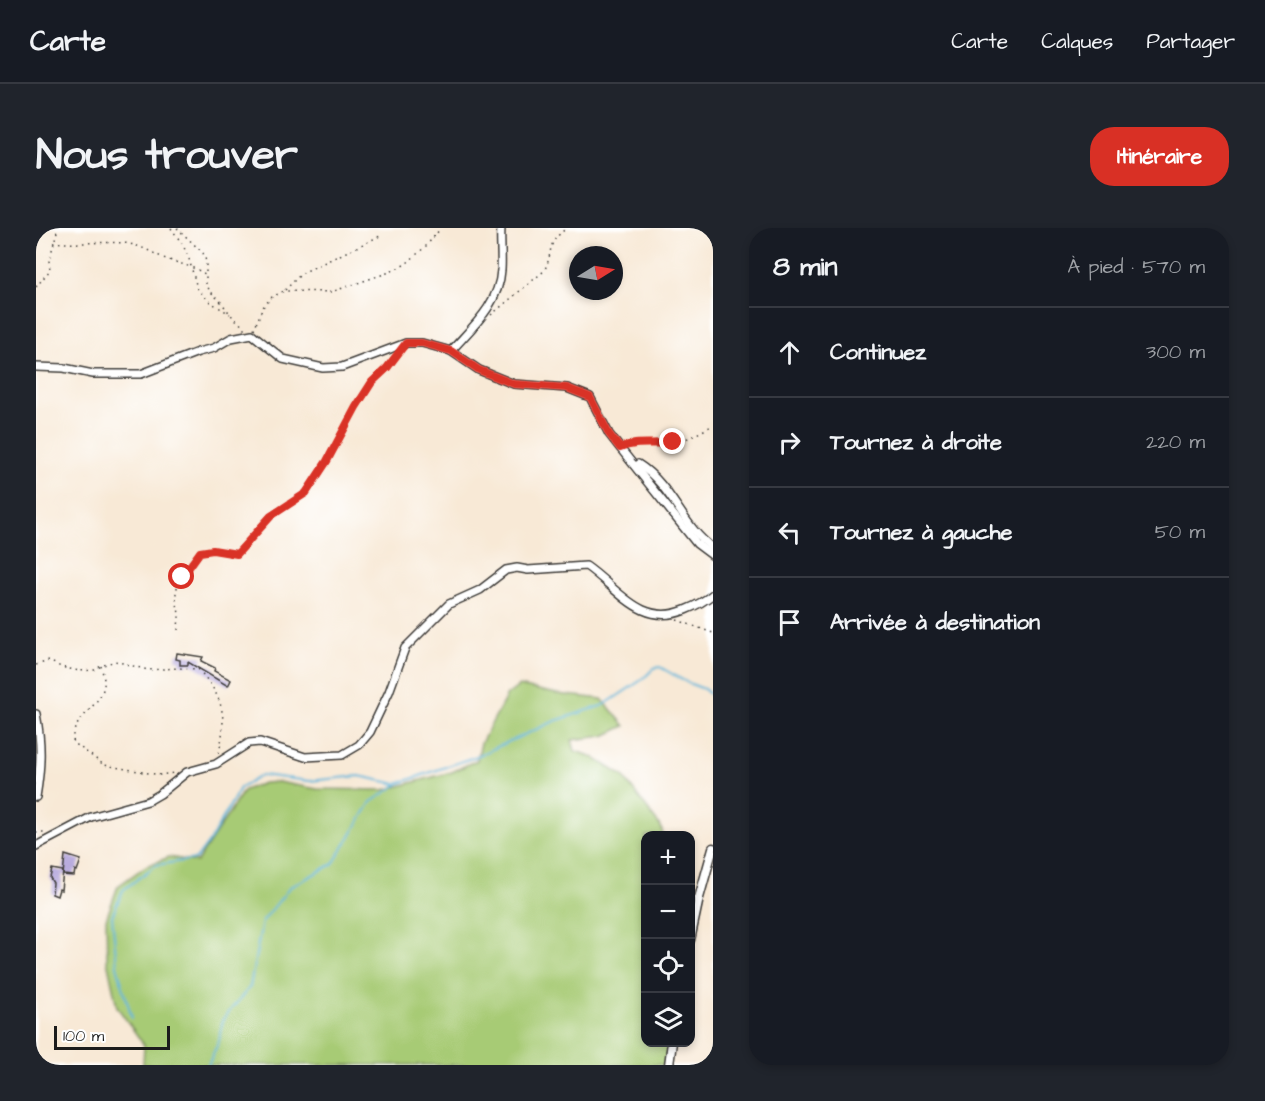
<!DOCTYPE html>
<html lang="fr">
<meta charset="utf-8">
<style>
:root{--surface:#171b24;--page:#20242c;--text:#f1f3f6;--muted:#9ea1a6;--line:#363941;--accent:#d93025}
body{margin:0;font-family:"Architects Daughter",sans-serif;background:var(--page);color:var(--text)}
.controls{position:absolute;right:18px;bottom:18px;display:grid;overflow:hidden;border-radius:12px;box-shadow:0 3px 9px #0003}
.controls button{width:54px;height:54px;display:grid;place-items:center;padding:0;border:0;border-bottom:2px solid var(--line);background:var(--surface);color:var(--text);font:30px sans-serif}
.compass{position:absolute;left:533px;top:18px;width:54px;height:54px;border-radius:50%;background:var(--surface);box-shadow:0 3px 9px #0003;rotate:79deg}
.scale{position:absolute;left:18px;bottom:15px;width:116px;box-sizing:border-box;padding-left:6px;border:3px solid #1c1c1c;border-top:0;font-size:16px;line-height:21px;white-space:nowrap;color:#1c1c1c;-webkit-text-stroke:4px #fff;paint-order:stroke}
.stop{position:absolute;width:18px;height:18px;margin:-14px;border:4px solid #d93025;border-radius:50%;background:#fff}
.stop.end{background:#d93025;border-color:#fff;box-shadow:0 2px 6px #0008}
.list{margin:0;padding:0;list-style:none}
h2{display:flex;justify-content:space-between;align-items:center;height:78px;margin:0;padding:0 24px;font-size:26px}
h2 small{font-size:20px;font-weight:400;color:var(--muted)}
.list li{display:grid;grid-template-columns:39px 1fr auto;gap:18px;align-items:center;box-sizing:border-box;height:90px;padding:0 24px;border-top:2px solid var(--line)}
.list b{display:block;font-size:22px;white-space:nowrap}
.list em{font-size:20px;font-style:normal;color:var(--muted)}
.icon{flex:none;width:33px;height:33px;fill:none;stroke:currentColor;stroke-width:2;stroke-linecap:round;stroke-linejoin:round}
.map{position:relative;flex:none;width:677px;height:837px;overflow:hidden;border-radius:24px}
header{display:flex;align-items:center;gap:36px;box-sizing:border-box;height:84px;padding:0 30px;background:var(--surface);border-bottom:2px solid var(--line)}
header strong{font-size:28px}
nav{display:flex;gap:33px;margin-inline-start:auto;font-size:21px}
.intro{display:flex;align-items:center;justify-content:space-between;box-sizing:border-box;height:144px;padding:0 36px}
h1{margin:0;font-size:42px}
.button{padding:15px 27px;border-radius:24px;background:var(--accent);color:#fff;font-size:21px;font-weight:700}
main{display:flex;gap:36px;padding:0 36px}
aside{flex:1;background:var(--surface);border-radius:24px;box-shadow:0 3px 9px #0003}
.map>svg:first-child{display:block}
.green{fill:#a7cb75;stroke:#627448;stroke-width:1.5}
.lines{fill:none;stroke-linecap:round;stroke-linejoin:round}
.stream{stroke:#60b6dc;stroke-width:2}
.building{fill:#b4a6db}
.minor-casing{stroke:#3d3b38;stroke-width:10}
.tertiary-casing{stroke:#3d3b38;stroke-width:11}
.path{stroke:#3d3b38;stroke-width:1.5;stroke-dasharray:1.5 4.5;stroke-linecap:butt}
.minor{stroke:#fff;stroke-width:7}
.tertiary{stroke:#fff;stroke-width:8}
.route{stroke:#d93025;stroke-width:8}
</style>
<header>
<strong>Carte</strong>
<nav><a>Carte</a><a>Calques</a><a>Partager</a></nav>
</header>
<div class="intro"><h1>Nous trouver</h1><a class="button">Itinéraire</a></div>
<main>
<div class="map">
<svg width="677" height="837" viewBox="0 0 677 837">
<rect width="100%" height="100%" fill="#fff"/>
<filter id="ink" filterUnits="userSpaceOnUse"><feTurbulence type="fractalNoise" baseFrequency=".0167" numOctaves="2"/><feDisplacementMap in="SourceGraphic" scale="12" xChannelSelector="R" yChannelSelector="G"/><feConvolveMatrix kernelMatrix="1 2 1 2 8 2 1 2 1" color-interpolation-filters="sRGB"/></filter>
<filter id="wash" filterUnits="userSpaceOnUse"><feTurbulence type="fractalNoise" baseFrequency=".008" numOctaves="4" result="noise"/><feDisplacementMap in="SourceGraphic" scale="24" xChannelSelector="R" yChannelSelector="G"/><feGaussianBlur stdDeviation="1.35" result="paint"/><feColorMatrix in="noise" values="0 0 0 0 0 0 0 0 0 0 0 0 0 0 0 0 0 1.4 0 .05"/><feComposite in="paint" operator="in"/></filter>
<g filter="url(#wash)">
<rect width="100%" height="100%" fill="#f8e9d6"/>
<polygon class="green" points="483,458 521,466 566,471 589,498 568,508 536,512 539,523 555,528 587,548 625,599 627,607 610,608 610,814 633,815 628,837 107,837 108,817 81,779 71,732 70,691 82,658 110,638 133,629 161,634 208,562 228,555 242,554 281,561 348,562 416,544 441,532 445,515 471,467"/>
<g class="lines">
<g class="stream">
<polyline points="96,790 81,738 76,688 87,662 120,637 160,631 175,611 204,560 226,547 273,553 323,548 361,556 441,528 519,493 568,477 607,451 618,440 624,439 652,455 668,461 677,469"/>
<polyline points="172,837 183,813 187,791 214,759 226,694 254,659 297,636 335,574 361,557"/>
</g>
</g>
<g id="blocks">
<g class="building">
<polygon points="141,425 167,429 165,433 179,440 178,443 195,452 192,458 152,434 152,437 144,437 144,432 140,431"/>
<polygon points="29,627 45,632 41,643 39,642 38,648 27,647"/>
<polygon points="16,641 27,643 25,662 23,661 21,668 16,666 17,655 14,650"/>
</g>
</g>
</g>
<g filter="url(#ink)">
<use href="#blocks" fill-opacity="0" stroke="#3d3b38" stroke-width="1.5"/>
<g class="lines">
<defs>
<g id="minor">
<path d="M415,123C436,99 463,77 465,42C466,28 464,14 465,0"/>
<polyline points="0,139 28,140 57,146 105,146 162,124 178,120 195,110 216,106 247,131 287,140 306,139 370,115 386,115 415,123 443,142 478,156 531,160 554,169 573,206 584,220 661,316 677,328"/>
<path d="M602,236C637,258 646,299 677,320"/>
<path d="M0,486C6,516 5,539 0,569"/>
<path d="M0,618L55,589L112,573L124,566L151,544L180,536L213,515L224,514L269,529L306,527L323,517L334,504L353,464L369,420L413,376L444,362L470,342L481,340L492,342L550,338C582,360 605,400 649,382C659,378 669,373 677,366"/>
</g>
<g id="tertiary">
<polyline points="654,712 663,670 677,620"/>
<polyline points="633,837 636,814"/>
</g>
</defs>
<use href="#minor" class="minor-casing"/>
<use href="#tertiary" class="tertiary-casing"/>
<g class="path">
<polyline points="135,0 147,17 153,31 161,60 174,74 194,86"/>
<polyline points="141,0 167,25 170,33 170,56 174,63 185,74 195,87 210,101"/>
<path d="M17,14C40,17 64,13 87,15C103,16 116,25 130,31C144,36 156,38 169,46"/>
<polyline points="0,59 14,42 13,33 22,0"/>
<polyline points="249,62 266,45 346,7"/>
<path d="M455,87L508,43C519,22 508,17 531,0"/>
<polyline points="218,101 227,79 236,69 248,63 295,64 354,44 370,36 390,18 405,0"/>
<path d="M592,216L596,215C604,215 612,217 621,217C640,218 661,206 677,197"/>
<polyline points="641,392 677,405"/>
<path d="M142,402C142,397 143,392 143,388C143,380 139,373 140,365C142,348 158,321 177,322C185,323 192,326 201,326L235,288L270,265L291,233L320,179L337,154L360,127"/>
<path d="M0,437L13,433L25,439L43,443L59,442L65,438L79,433L112,442L143,440L162,441C188,470 191,487 183,525"/>
<path d="M65,438C66,443 69,452 68,457C66,478 30,495 38,515L68,537L124,547L138,545"/>
<polyline points="0,604 11,604"/>
</g>
<use href="#minor" class="minor"/>
<use href="#tertiary" class="tertiary"/>
</g>
</g>
<g class="lines" filter="url(#ink)">
<path class="route" d="M146,349L164,324L177,322L201,326L235,288L270,265L291,233L320,179L336,154L351,140L370,115H386L415,123L443,142L478,156L531,160L554,169L573,206L584,220C602,212 618,218 637,214"/>
</g>
</svg>
<div class="controls">
<button>+</button>
<button>−</button>
<button><svg class="icon" aria-label="locate" viewBox="0 0 24 24"><circle cx="12" cy="12" r="6"/><path d="M12 2v4M12 18v4M2 12h4M18 12h4"/></svg></button>
<button><svg class="icon" aria-label="layers" viewBox="0 0 24 24"><path d="M12 4l9 5-9 5-9-5zM3 14l9 5 9-5"/></svg></button>
</div>
<svg class="compass" viewBox="-18 -18 36 36"><path d="M0-13l5 13h-10z" fill="#e53935"/><path d="M0 13l5-13h-10z" fill="#9ea1a6"/></svg>
<div class="scale">100 m</div>
<div class="stop" style="left:146px;top:349px"></div>
<div class="stop end" style="left:637px;top:214px"></div>
</div>
<aside>
<h2>8 min<small>À pied · 570 m</small></h2>
<ul class="list">
<li><svg class="icon" aria-label="ahead" viewBox="0 0 24 24"><path d="M12 20V5M6 11l6-6 6 6"/></svg><div><b>Continuez</b></div><em>300 m</em></li>
<li><svg class="icon" aria-label="right" viewBox="0 0 24 24"><path d="M7 20v-9h11M14 6l5 5-5 5"/></svg><div><b>Tournez à droite</b></div><em>220 m</em></li>
<li><svg class="icon" aria-label="left" viewBox="0 0 24 24"><path d="M17 20v-9H6M10 6l-5 5 5 5"/></svg><div><b>Tournez à gauche</b></div><em>50 m</em></li>
<li><svg class="icon" aria-label="arrive" viewBox="0 0 24 24"><path d="M6 21V4h12l-3 4 3 4H6"/></svg><div><b>Arrivée à destination</b></div></li>
</ul>
</aside>
</main>
